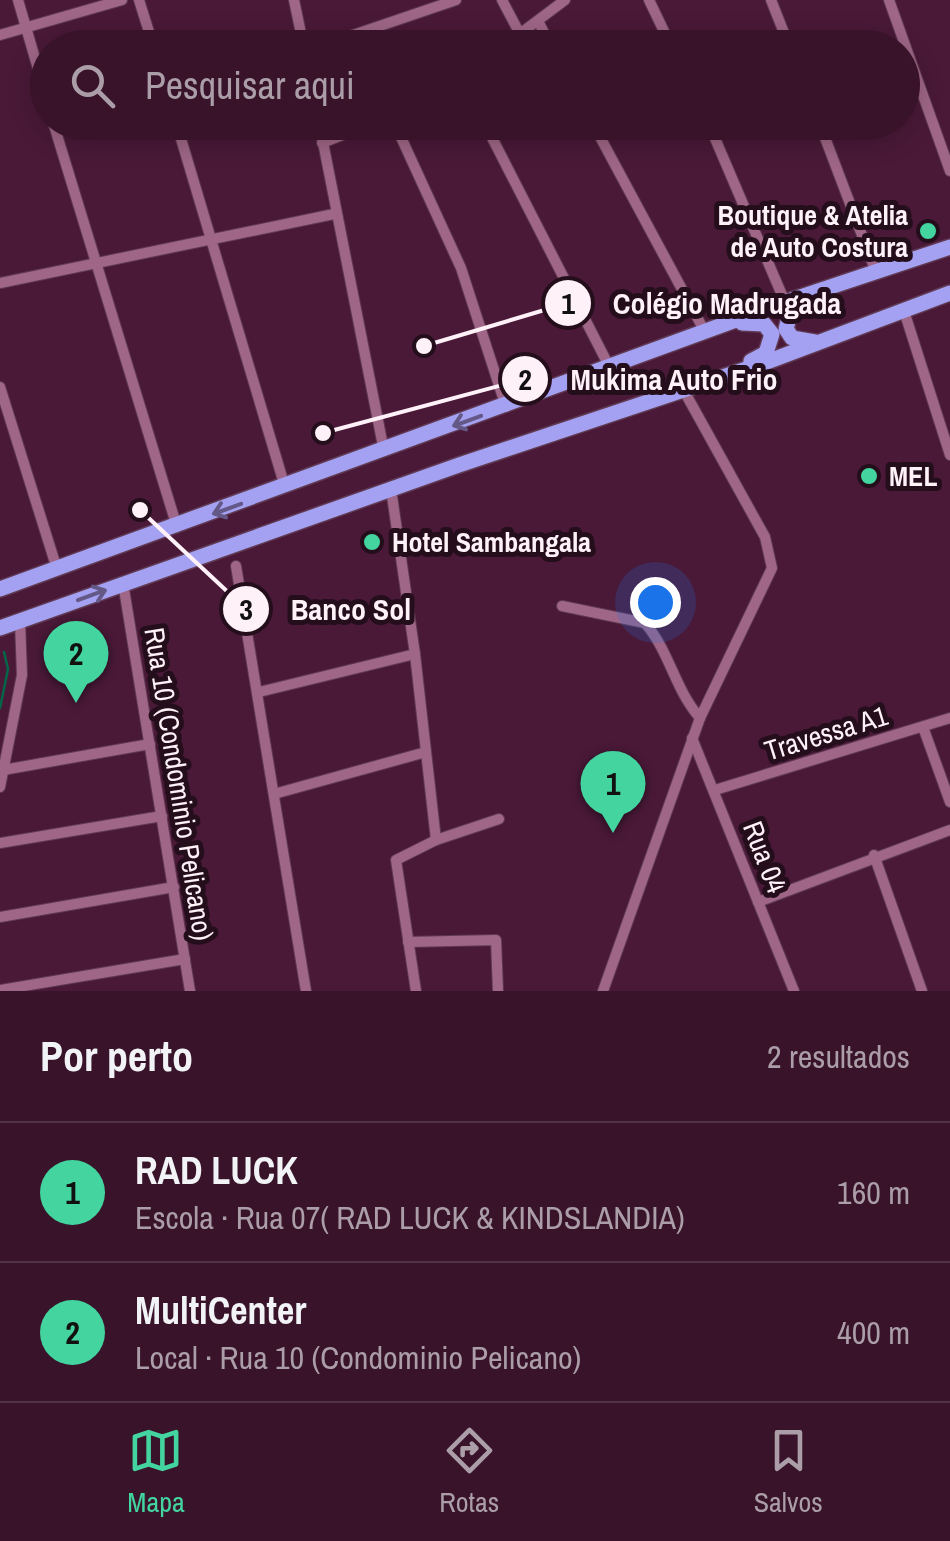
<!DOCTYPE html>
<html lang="pt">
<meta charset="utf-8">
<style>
:root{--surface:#38132a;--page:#3f1c32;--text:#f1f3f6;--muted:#ab9ea8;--line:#523247;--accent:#43d4a0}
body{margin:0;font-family:"Archivo Narrow",sans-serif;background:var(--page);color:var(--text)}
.you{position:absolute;left:655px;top:602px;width:35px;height:35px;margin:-25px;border:8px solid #fff;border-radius:50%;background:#1a73e8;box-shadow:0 0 0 15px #1a73e833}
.badge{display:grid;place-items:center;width:65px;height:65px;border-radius:50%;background:var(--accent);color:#111;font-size:32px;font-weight:700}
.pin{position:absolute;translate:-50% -82px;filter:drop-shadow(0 2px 5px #0008)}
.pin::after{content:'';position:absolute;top:52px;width:35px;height:30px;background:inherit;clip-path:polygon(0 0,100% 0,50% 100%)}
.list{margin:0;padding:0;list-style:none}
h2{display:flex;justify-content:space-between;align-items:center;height:130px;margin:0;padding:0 40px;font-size:42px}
h2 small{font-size:32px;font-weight:400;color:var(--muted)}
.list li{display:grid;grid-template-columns:65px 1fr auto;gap:30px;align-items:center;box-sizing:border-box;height:140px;padding:0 40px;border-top:2px solid var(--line)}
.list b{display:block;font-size:38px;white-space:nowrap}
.list p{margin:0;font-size:32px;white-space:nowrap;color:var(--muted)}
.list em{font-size:32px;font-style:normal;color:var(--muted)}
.icon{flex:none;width:55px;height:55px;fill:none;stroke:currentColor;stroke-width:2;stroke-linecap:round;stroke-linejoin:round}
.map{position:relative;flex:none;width:950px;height:991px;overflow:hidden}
.search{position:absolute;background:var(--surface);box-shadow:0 5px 25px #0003;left:30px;right:30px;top:30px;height:110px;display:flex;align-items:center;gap:25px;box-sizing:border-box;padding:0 35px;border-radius:55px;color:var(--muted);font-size:38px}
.sheet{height:410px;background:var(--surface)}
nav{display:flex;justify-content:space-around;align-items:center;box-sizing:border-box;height:140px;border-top:2px solid var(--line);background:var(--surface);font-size:28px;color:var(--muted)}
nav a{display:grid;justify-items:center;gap:5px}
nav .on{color:var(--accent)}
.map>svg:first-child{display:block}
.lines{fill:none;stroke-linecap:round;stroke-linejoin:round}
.stream{stroke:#036648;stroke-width:2.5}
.minor-casing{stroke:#603a53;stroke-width:12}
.highway-casing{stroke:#603a53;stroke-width:18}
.minor{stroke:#9f6687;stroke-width:10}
.highway{stroke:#a4a1f3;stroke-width:15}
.oneway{stroke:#645887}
.poi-dot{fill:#43d4a0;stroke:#240e1b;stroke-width:4}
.labels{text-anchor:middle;stroke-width:10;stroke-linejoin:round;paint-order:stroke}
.poi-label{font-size:28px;font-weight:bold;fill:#fef1f8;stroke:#240e1b;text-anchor:start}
.street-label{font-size:28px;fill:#fef1f8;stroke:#240e1b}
.leader{fill:none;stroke:#fef1f8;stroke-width:4}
.callout-dot{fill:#fef1f8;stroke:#240e1b;stroke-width:4}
.mark-label{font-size:30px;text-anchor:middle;font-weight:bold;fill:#111}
.callout-label{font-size:30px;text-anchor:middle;font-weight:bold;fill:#fef1f8;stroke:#240e1b;stroke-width:10;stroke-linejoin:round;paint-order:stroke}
</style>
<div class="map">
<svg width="950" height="991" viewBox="0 0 950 991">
<rect width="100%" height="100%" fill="#4a1938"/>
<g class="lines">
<polyline class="stream" points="0,708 8,669 4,652"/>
<defs>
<g id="minor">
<polyline points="18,0 48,103"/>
<polyline points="139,0 154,48"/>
<polyline points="294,0 304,48"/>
<polyline points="502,0 520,34"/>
<polyline points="649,0 672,48"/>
<polyline points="771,0 790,48"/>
<polyline points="889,0 950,171"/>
<polyline points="538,21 552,48"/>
<polyline points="0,35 122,0"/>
<polyline points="315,48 456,0"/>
<polyline points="501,48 565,0"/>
<polyline points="53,122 177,527"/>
<polyline points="176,122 285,487"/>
<polyline points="319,122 384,451"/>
<polyline points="394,122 461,268 506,407"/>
<polyline points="484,122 611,370"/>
<polyline points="592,122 705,332"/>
<polyline points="708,122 785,302"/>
<polyline points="819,122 876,272"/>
<polyline points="322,143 376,122"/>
<polyline points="0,283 334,214"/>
<polyline points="904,311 950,455"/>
<polyline points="0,387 57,569"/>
<polyline points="391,489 415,654 436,840"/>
<polyline points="236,566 306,991"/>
<polyline points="123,583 190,991"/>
<path d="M562,606L645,623C670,652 674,688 700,718"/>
<polyline points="259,692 415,654"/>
<polyline points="923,727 950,802"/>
<polyline points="692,738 794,991"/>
<polyline points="3,770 150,744"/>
<polyline points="0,787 22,675 20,621"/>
<polyline points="715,790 950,718"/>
<polyline points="274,794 426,752"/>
<polyline points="0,843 162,816"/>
<polyline points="874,855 922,991"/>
<polyline points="758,902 950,830"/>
<polyline points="0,917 174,887"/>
<polyline points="408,942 496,940 498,991"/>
<polyline points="0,990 185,959"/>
<polyline points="416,991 396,860 436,840 499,819"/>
<polyline points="603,991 700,718 772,568 765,537 683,389"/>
</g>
<g id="highway">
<polyline points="805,298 791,310 786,329 792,338 815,342"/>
<polyline points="742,323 764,324 772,334 766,353 751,361"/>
<polyline points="0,589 785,302 950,247"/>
<polyline points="0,628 459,465 764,363 950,293"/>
</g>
</defs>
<use href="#minor" class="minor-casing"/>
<use href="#highway" class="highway-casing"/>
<use href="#minor" class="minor"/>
<use href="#highway" class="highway"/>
</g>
<defs><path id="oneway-shaft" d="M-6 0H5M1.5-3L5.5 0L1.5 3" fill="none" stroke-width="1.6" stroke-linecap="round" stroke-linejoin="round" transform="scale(2.5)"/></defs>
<g class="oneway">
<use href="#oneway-shaft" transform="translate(467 421) rotate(160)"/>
<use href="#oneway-shaft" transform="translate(227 509) rotate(160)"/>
<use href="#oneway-shaft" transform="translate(92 595) rotate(-20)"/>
</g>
<g class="poi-dot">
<circle cx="928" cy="231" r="10"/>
<circle cx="869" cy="476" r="10"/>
<circle cx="372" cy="542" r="10"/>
</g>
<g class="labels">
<g class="poi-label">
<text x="908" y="225" text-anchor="end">Boutique &amp; Atelia<tspan x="908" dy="32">de Auto Costura</tspan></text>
<text x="889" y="486">MEL</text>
<text x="392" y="552">Hotel Sambangala</text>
</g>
<g class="street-label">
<text transform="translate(826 733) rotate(-17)" y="10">Travessa A1</text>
<text transform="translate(179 784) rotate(81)" y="10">Rua 10 (Condominio Pelicano)</text>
<text transform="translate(765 857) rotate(69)" y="10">Rua 04</text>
</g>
</g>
<path class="leader" d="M424 346L568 303M323 433L525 379M140 510L246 609"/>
<g class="callout-dot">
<circle cx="424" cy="346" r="10"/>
<circle cx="323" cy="433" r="10"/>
<circle cx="140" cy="510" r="10"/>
<circle cx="568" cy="303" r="25"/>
<circle cx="525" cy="379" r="25"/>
<circle cx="246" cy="609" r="25"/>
</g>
<g class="mark-label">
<text x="568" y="314">1</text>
<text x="525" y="390">2</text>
<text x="246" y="620">3</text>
</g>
<g class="callout-label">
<text x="727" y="314">Colégio Madrugada</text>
<text x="674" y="390">Mukima Auto Frio</text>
<text x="351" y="620">Banco Sol</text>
</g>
</svg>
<div class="you"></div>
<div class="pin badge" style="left:613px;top:833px">1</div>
<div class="pin badge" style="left:76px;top:703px">2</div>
<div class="search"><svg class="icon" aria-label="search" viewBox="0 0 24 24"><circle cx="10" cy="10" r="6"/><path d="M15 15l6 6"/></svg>Pesquisar aqui</div>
</div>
<section class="sheet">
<h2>Por perto<small>2 resultados</small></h2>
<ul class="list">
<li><span class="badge">1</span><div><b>RAD LUCK</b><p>Escola · Rua 07( RAD LUCK &amp; KINDSLANDIA)</p></div><em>160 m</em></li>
<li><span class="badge">2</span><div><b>MultiCenter</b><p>Local · Rua 10 (Condominio Pelicano)</p></div><em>400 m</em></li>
</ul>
</section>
<nav>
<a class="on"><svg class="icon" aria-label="map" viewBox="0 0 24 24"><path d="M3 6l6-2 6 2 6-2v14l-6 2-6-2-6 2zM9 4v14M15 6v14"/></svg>Mapa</a>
<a><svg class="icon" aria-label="directions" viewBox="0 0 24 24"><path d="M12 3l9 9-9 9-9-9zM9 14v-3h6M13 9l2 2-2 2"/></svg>Rotas</a>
<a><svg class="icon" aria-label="saved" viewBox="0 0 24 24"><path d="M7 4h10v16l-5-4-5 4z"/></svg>Salvos</a>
</nav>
